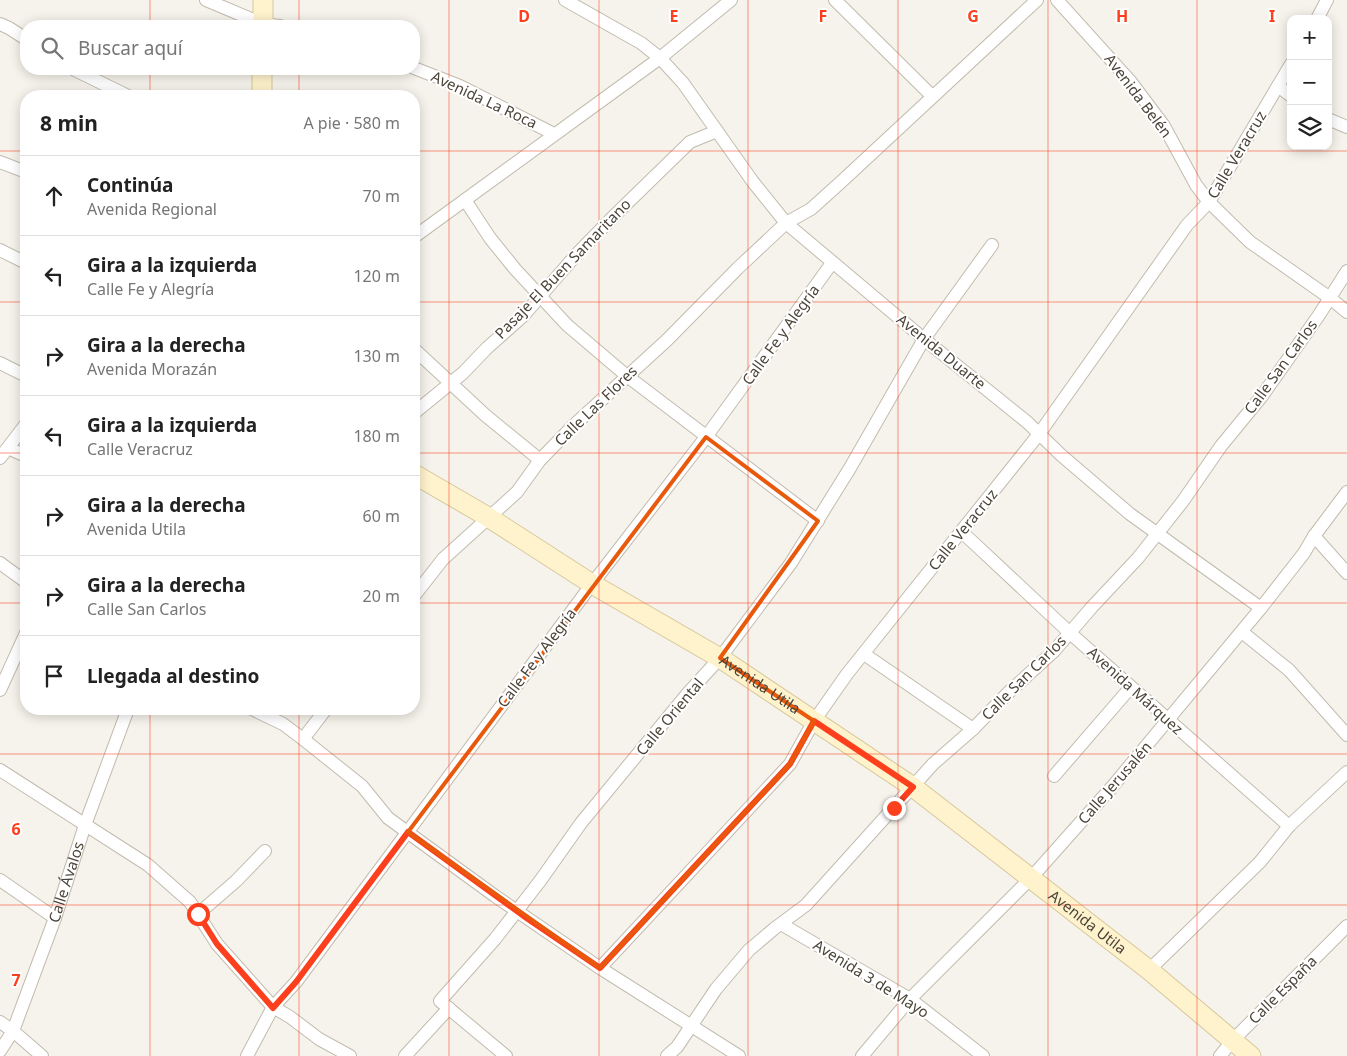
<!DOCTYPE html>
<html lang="es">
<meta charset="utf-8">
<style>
:root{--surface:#fff;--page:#f6f6f6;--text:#222;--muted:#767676;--line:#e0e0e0}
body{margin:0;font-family:"Noto Sans",sans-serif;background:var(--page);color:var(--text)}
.controls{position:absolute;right:15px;top:15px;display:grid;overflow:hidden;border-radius:10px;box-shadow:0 2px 12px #0003}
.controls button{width:45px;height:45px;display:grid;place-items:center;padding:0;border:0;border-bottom:1px solid var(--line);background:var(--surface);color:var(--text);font:25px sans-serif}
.stop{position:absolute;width:15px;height:15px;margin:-11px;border:4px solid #fc3f1d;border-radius:50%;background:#fff}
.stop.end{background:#fc3f1d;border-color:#fff;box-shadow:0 1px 5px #0008}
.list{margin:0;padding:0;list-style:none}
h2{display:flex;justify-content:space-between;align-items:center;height:65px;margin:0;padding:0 20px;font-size:21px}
h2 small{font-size:16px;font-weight:400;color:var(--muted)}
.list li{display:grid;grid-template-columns:32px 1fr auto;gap:15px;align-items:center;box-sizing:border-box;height:80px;padding:0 20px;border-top:1px solid var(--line)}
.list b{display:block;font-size:19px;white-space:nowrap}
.list p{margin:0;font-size:16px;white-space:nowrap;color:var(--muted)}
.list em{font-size:16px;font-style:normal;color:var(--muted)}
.icon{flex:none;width:28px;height:28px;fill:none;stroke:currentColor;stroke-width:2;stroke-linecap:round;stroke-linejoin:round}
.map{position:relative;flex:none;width:1347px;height:1056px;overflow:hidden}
.search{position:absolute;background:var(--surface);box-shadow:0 2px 12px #0003;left:20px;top:20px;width:400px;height:55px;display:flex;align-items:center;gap:12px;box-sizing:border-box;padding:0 18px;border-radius:20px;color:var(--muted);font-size:19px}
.panel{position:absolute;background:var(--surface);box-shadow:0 2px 12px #0003;left:20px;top:90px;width:400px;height:625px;border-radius:20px}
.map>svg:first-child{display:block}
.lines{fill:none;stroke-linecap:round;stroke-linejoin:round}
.street-casing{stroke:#c2bbae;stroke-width:14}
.secondary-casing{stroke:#d6c79b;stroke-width:21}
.street{stroke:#fff;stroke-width:12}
.secondary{stroke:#fff3cd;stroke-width:19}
.route{stroke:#fc3f1d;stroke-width:6}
.marked{fill:none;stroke:#e8590c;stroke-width:4;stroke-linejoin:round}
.grid{fill:none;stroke:#fc3f1d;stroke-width:1;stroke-opacity:0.55}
.labels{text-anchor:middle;stroke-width:4;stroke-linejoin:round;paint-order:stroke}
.street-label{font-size:15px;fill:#4b4439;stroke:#fff}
.grid-label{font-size:16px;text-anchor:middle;font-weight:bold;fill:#fc3f1d;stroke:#fff;stroke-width:4;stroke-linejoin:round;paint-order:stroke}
</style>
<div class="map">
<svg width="1347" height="1056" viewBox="0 0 1347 1056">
<rect width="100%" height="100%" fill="#f6f3ec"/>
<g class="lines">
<defs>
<g id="street">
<polyline points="206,0 263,24 280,26"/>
<polyline points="565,0 641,43 660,58 683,83 753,182 786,223 924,339 1027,422 1061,455 1130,514 1261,608"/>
<polyline points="835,0 932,96"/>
<polyline points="1057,0 1131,82 1164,126 1196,185 1209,202 1250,242 1330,298 1347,312"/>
<polyline points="1317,19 1327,0"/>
<polyline points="0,24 9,28 26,39"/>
<polyline points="414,68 460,86 554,134"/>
<polyline points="73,69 128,96"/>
<polyline points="1278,86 1291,96"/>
<polyline points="1328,119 1347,127"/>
<polyline points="0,162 26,172"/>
<polyline points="465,200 490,238 515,269 567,325 627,376 818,521"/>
<polyline points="414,237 660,58 731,0"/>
<polyline points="0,250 26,263"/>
<polyline points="414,349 485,415 540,460"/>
<polyline points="0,363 26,376"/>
<polyline points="414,413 463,373 487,348 523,316 576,255 615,215 690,142 717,131"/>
<polyline points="8,448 26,456"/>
<polyline points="0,458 26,424"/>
<polyline points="962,532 1070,633 1289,826"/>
<polyline points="1314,536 1347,573"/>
<polyline points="0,563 26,582"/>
<polyline points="414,596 443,559 517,492 540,460 573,426 667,340 738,268 786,223 811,209 841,182 1037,0"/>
<polyline points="1242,632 1289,670 1347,735"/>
<polyline points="864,654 973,729"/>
<polyline points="0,690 26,633"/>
<polyline points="252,709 283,724 303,739 362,786 388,818 495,896 600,968 739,1056"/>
<polyline points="303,739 326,709"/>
<polyline points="0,770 148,865 190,902 217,944 273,1007 290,1017 319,1039 350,1056"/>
<polyline points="1054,776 1131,687"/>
<polyline points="0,880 55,918"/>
<polyline points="198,914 236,881 265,851"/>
<polyline points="781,924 910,999 983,1056"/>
<polyline points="600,968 790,764 814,721 847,674 1039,434 1187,225 1209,202 1291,64"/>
<polyline points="1149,970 1260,862 1289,826 1347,772"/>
<polyline points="0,1022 13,1031 42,1056"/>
<path id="s1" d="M0,1051L13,1031L55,918L85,825L128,709"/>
<polyline points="247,1056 273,1007 296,982 592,584 706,437 832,263"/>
<polyline points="405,1056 449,1008"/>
<polyline points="506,1056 440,1001 495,939 540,881 581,823 688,693 720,658 791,563 850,468 924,339 992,245"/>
<polyline points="667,1056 677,1047 716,989 749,950 775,928 806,905 933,764 973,729 1008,693 1054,651 1092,607 1138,558 1183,501 1221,446 1262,396 1319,315 1347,271"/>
<polyline points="862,1056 910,999 1031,878 1112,787 1261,608 1304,553 1314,536 1347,492"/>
<polyline points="1220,1056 1233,1040 1347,926"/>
</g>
<g id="secondary">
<polyline points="263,26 263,0"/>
<polyline points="262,96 262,69"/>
<path id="s2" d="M414,474L488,517L592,584L720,658L913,787L1149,970L1251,1056"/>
</g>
</defs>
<use href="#street" class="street-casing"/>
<use href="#secondary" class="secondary-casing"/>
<use href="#street" class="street"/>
<use href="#secondary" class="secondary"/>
</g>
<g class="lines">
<polyline class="route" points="198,914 217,944 273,1008 296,982 408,832 528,919 600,968 790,764 814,721 913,787 894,808"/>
</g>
<path class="marked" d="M706,437L818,521L720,658L814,721L790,764L600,968L408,832Z"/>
<path class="grid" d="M150,0V26M299,0V26M449,0V1056M599,0V1056M748,0V1056M898,0V1056M1048,0V1056M1197,0V1056M150,69V96M299,69V96M0,151H26M414,151H1347M0,302H26M414,302H1347M0,453H26M414,453H1347M0,603H26M414,603H1347M150,709V1056M299,709V1056M0,754H1347M0,905H1347"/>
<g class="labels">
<g class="street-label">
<text transform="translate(1138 96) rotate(53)" y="5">Avenida Belén</text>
<text transform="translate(484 100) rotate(25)" y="5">Avenida La Roca</text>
<text transform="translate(1237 155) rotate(-59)" y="5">Calle Veracruz</text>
<text transform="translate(563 269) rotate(-46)" y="5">Pasaje El Buen Samaritano</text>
<text transform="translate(781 335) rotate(-54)" y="5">Calle Fe y Alegría</text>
<text transform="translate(941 352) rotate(39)" y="5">Avenida Duarte</text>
<text transform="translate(1281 367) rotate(-54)" y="5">Calle San Carlos</text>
<text transform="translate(596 406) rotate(-44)" y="5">Calle Las Flores</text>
<text transform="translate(963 530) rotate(-51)" y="5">Calle Veracruz</text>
<text transform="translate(537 658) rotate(-53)" y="5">Calle Fe y Alegría</text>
<text transform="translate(1024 678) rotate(-45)" y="5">Calle San Carlos</text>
<text dy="5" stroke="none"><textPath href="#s2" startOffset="405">Avenida Utila</textPath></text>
<text transform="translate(1135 691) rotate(42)" y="5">Avenida Márquez</text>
<text transform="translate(670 717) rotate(-50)" y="5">Calle Oriental</text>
<text transform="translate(1115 783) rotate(-49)" y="5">Calle Jerusalén</text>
<text dy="5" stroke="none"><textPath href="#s1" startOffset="182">Calle Ávalos</textPath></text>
<text dy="5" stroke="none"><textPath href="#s2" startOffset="810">Avenida Utila</textPath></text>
<text transform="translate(871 979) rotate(32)" y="5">Avenida 3 de Mayo</text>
<text transform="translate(1283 990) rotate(-45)" y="5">Calle España</text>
</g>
</g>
<g class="grid-label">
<text x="524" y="22">D</text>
<text x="674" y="22">E</text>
<text x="823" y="22">F</text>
<text x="973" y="22">G</text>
<text x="1122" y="22">H</text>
<text x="1272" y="22">I</text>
<text x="16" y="835">6</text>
<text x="16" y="986">7</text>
</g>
</svg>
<div class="controls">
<button>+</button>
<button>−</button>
<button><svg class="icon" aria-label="layers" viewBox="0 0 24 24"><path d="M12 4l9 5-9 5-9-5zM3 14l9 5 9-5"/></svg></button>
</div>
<div class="stop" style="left:198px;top:914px"></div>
<div class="stop end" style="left:894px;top:808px"></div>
<div class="search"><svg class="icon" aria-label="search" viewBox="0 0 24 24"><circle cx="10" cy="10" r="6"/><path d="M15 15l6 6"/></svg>Buscar aquí</div>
<section class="panel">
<h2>8 min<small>A pie · 580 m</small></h2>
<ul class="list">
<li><svg class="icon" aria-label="ahead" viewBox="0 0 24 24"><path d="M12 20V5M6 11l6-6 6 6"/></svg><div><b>Continúa</b><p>Avenida Regional</p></div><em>70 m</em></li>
<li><svg class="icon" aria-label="left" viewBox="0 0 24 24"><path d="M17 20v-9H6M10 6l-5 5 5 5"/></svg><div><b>Gira a la izquierda</b><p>Calle Fe y Alegría</p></div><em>120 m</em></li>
<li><svg class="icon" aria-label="right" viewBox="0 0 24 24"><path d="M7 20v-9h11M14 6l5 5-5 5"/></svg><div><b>Gira a la derecha</b><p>Avenida Morazán</p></div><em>130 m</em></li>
<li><svg class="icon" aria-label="left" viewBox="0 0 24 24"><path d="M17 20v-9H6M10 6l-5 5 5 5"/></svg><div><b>Gira a la izquierda</b><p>Calle Veracruz</p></div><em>180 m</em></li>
<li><svg class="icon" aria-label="right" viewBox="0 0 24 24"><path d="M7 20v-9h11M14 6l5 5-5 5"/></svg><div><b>Gira a la derecha</b><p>Avenida Utila</p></div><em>60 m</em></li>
<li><svg class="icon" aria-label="right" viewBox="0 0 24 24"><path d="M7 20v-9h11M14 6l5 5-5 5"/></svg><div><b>Gira a la derecha</b><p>Calle San Carlos</p></div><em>20 m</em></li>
<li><svg class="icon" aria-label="arrive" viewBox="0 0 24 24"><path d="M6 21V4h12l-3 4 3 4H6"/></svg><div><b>Llegada al destino</b></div></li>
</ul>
</section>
</div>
